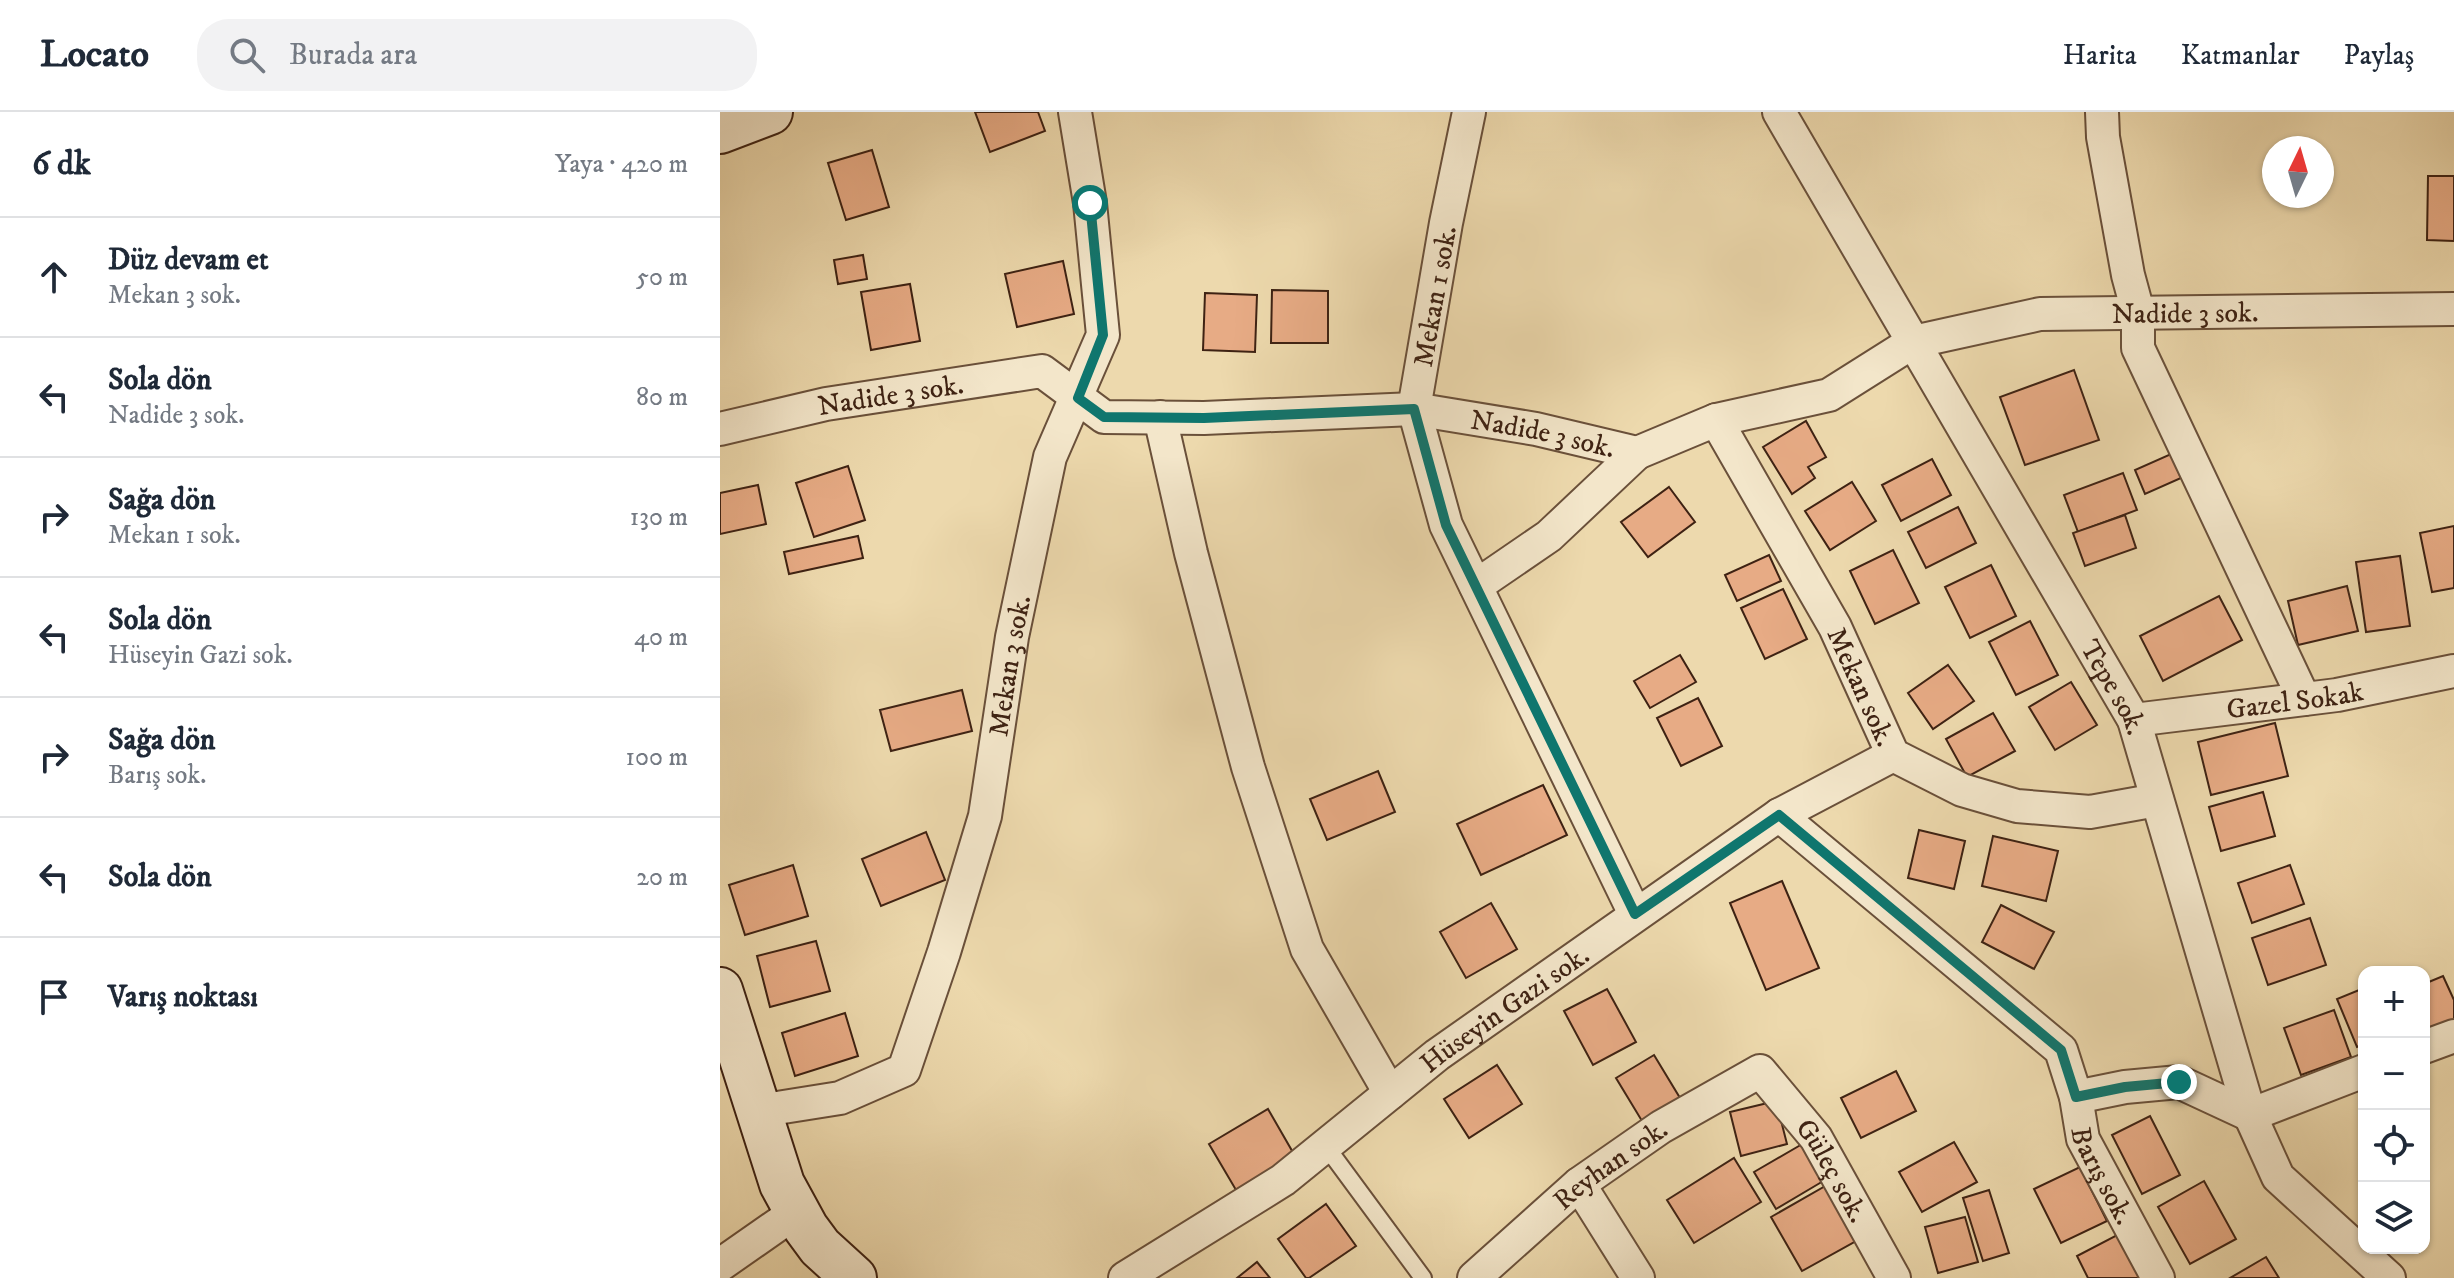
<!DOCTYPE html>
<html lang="tr">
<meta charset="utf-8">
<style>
:root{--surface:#fff;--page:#f2f2f3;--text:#1f2937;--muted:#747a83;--line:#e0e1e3}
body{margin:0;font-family:"IM FELL DW Pica",serif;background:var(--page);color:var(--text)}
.controls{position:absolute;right:24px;bottom:24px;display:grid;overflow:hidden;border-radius:16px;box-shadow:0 2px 6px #0004}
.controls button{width:72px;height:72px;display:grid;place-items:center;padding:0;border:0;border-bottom:2px solid var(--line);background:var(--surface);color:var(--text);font:40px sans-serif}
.compass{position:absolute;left:1542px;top:24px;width:72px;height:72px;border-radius:50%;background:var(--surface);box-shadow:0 2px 6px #0004;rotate:5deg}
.stop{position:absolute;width:24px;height:24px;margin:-18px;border:6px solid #0f766e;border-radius:50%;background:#fff}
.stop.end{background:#0f766e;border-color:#fff;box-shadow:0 2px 8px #0008}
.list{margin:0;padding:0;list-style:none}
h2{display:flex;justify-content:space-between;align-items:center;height:104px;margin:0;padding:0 32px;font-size:34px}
h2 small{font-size:26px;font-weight:400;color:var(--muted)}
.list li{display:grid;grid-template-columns:52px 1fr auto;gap:24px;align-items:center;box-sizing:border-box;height:120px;padding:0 32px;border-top:2px solid var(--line)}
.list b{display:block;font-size:30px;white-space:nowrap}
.list p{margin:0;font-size:26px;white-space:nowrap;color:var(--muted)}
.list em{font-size:26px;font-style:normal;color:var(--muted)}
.icon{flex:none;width:44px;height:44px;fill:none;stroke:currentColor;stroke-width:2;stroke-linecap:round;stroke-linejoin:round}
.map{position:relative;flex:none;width:1734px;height:1166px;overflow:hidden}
header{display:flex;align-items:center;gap:48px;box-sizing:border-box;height:112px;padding:0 40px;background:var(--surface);border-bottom:2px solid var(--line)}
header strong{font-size:38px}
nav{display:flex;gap:44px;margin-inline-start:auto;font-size:28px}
.search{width:560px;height:72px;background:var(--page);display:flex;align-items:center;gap:20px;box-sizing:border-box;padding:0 28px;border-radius:32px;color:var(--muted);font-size:30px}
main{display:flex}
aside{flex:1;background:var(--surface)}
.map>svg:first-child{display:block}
.building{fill:#e7ab85;stroke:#3e2213;stroke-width:2}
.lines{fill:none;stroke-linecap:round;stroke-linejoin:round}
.lane-casing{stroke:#6a503a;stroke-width:20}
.street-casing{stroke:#6a503a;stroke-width:36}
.secondary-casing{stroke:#3e2213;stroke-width:48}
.lane{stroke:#f3e6ca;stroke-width:16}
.street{stroke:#f3e6ca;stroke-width:32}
.secondary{stroke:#f3e6ca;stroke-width:44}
.route{stroke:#0f766e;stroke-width:10}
.labels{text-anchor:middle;stroke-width:7;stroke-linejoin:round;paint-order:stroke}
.street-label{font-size:28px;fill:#3e2213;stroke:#f3e6ca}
</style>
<header>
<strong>Locato</strong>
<div class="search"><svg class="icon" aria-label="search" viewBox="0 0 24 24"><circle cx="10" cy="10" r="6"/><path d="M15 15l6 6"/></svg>Burada ara</div>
<nav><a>Harita</a><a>Katmanlar</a><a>Paylaş</a></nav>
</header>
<main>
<aside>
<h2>6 dk<small>Yaya · 420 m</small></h2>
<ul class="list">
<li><svg class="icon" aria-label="ahead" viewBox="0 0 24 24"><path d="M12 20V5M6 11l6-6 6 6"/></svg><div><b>Düz devam et</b><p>Mekan 3 sok.</p></div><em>50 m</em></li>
<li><svg class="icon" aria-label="left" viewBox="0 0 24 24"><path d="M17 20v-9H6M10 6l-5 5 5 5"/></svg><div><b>Sola dön</b><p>Nadide 3 sok.</p></div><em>80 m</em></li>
<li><svg class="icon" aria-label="right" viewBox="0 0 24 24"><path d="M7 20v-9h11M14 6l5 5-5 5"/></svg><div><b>Sağa dön</b><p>Mekan 1 sok.</p></div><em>130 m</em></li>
<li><svg class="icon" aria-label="left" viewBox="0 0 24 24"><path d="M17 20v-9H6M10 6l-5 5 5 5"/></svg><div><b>Sola dön</b><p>Hüseyin Gazi sok.</p></div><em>40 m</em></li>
<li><svg class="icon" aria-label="right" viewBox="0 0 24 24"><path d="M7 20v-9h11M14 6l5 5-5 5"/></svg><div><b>Sağa dön</b><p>Barış sok.</p></div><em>100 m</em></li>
<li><svg class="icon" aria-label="left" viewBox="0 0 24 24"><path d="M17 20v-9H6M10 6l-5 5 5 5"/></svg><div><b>Sola dön</b></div><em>20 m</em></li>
<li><svg class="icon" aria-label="arrive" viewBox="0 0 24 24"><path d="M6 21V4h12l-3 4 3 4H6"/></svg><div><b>Varış noktası</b></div></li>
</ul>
</aside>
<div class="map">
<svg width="1734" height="1166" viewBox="0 0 1734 1166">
<rect width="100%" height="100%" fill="#edd9ad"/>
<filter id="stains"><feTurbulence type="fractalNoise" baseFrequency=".0025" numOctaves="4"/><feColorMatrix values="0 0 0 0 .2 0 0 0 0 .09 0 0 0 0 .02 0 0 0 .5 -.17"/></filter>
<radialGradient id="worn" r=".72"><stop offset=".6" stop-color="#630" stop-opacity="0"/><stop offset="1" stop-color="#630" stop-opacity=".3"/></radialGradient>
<g class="building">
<polygon points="255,0 318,0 325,19 270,40"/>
<polygon points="152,38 169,95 126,108 108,51"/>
<polygon points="1708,64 1734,64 1734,129 1707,128"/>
<polygon points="143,143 147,167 118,172 114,148"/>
<polygon points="343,149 354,202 297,215 285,162"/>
<polygon points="190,172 200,229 151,238 141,180"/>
<polygon points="552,178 608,179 608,231 551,231"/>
<polygon points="485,181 537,183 535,240 483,238"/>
<polygon points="1354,258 1379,328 1305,353 1280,285"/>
<polygon points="1086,309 1106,345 1088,355 1095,366 1072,382 1043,335"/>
<polygon points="1451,342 1461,366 1425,382 1415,358"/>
<polygon points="1212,347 1231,383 1181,409 1162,373"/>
<polygon points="128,354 145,408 94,425 76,371"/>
<polygon points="1403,361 1417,398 1358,420 1344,383"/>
<polygon points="1132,370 1156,409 1110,438 1085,399"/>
<polygon points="38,373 46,412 0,422 0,381"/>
<polygon points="949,375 975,410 928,445 901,410"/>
<polygon points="1238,395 1256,431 1206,456 1188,420"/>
<polygon points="1405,403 1416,436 1365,454 1353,421"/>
<polygon points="1734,414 1734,476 1712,480 1700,421"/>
<polygon points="138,424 143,446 69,462 64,440"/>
<polygon points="1173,438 1199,491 1155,512 1130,459"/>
<polygon points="1049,443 1061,469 1017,489 1005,463"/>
<polygon points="1680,444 1690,514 1646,520 1636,450"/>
<polygon points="1271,453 1296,504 1250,526 1225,475"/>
<polygon points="1627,474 1638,519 1578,533 1568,489"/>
<polygon points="1063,477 1087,527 1045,547 1021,496"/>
<polygon points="1499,484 1522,528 1443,569 1420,524"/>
<polygon points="1310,509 1338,563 1296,583 1269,530"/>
<polygon points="960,543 976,570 930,596 914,569"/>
<polygon points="1228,553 1254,589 1213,617 1188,581"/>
<polygon points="1351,570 1377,613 1335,638 1309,595"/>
<polygon points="242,578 252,619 171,639 160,598"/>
<polygon points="978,586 1002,634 961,654 937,606"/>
<polygon points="1273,601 1295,639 1247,665 1226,627"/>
<polygon points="1555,611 1568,664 1491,683 1478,630"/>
<polygon points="658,659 675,700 607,728 590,687"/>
<polygon points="823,673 847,723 761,763 737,712"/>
<polygon points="1543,680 1555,724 1501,739 1489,695"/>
<polygon points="1199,718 1245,729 1234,777 1188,766"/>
<polygon points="206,720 225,768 161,794 142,747"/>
<polygon points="1273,724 1338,739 1326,789 1262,774"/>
<polygon points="73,753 88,804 25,823 9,773"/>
<polygon points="1570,753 1584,792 1532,811 1518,771"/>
<polygon points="1062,769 1099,856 1046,878 1010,791"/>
<polygon points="771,791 797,837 746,866 720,820"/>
<polygon points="1281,793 1334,820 1314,857 1262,830"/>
<polygon points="1590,806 1606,853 1548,873 1532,826"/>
<polygon points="96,829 110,879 50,895 37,844"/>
<polygon points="1723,864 1734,888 1734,913 1704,927 1704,872"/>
<polygon points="1644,876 1644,932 1637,935 1617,887"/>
<polygon points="887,877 916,930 873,953 844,899"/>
<polygon points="1614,898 1631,945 1581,963 1564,916"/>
<polygon points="125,901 138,944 75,964 62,921"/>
<polygon points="934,943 960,986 922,1009 896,966"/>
<polygon points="777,953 802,992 749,1026 724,987"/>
<polygon points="1176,959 1196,999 1141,1026 1121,986"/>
<polygon points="1056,989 1067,1032 1021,1044 1010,1000"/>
<polygon points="548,997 575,1044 516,1078 489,1032"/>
<polygon points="1430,1004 1460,1063 1422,1082 1392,1023"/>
<polygon points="1234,1030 1257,1070 1202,1100 1179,1060"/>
<polygon points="1084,1031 1105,1068 1056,1097 1034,1060"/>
<polygon points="1014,1046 1041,1090 974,1131 947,1088"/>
<polygon points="1360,1055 1387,1109 1341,1131 1314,1077"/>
<polygon points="1114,1069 1145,1124 1082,1159 1051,1105"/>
<polygon points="1484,1069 1516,1127 1470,1152 1438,1095"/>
<polygon points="1269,1078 1289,1141 1263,1149 1243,1086"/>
<polygon points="606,1092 636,1134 589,1166 586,1166 558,1127"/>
<polygon points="1245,1105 1258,1150 1218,1161 1205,1115"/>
<polygon points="1401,1121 1425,1166 1368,1166 1357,1144"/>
<polygon points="1546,1145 1559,1166 1510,1166"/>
<polygon points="537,1150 550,1166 517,1166"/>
</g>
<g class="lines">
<defs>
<polyline id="lane" points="605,1033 703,1166"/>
<g id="street">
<polyline points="749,0 726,111 694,297 726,413 915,802"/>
<path id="s1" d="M1059,0L1414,608L1530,1003L1558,1065L1669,1166"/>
<polyline points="1382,0 1383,25 1408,163 1418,200 1418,236 1584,587"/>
<polyline points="440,305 471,441 528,655 587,837 670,981"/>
<path id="s2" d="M996,308L1115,515L1173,643L1242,678L1297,694L1370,700L1437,688"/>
<path id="s3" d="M0,317L106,292L322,259L384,305L484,306L694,297L816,317L917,341L996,308L1109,283L1193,230L1320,202L1734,197"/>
<polyline points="756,474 829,424 917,341"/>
<path id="s4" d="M1414,608L1617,583L1734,559"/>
<path id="s5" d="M1059,703L1341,938L1356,985L1363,1027L1438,1166"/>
<polyline points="1704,935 1734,924"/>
<polyline points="1356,985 1405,975 1459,970 1530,1003 1644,959"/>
<path id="s6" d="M38,999L120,986L184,958L224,840L265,704L292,525L330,345L383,223L370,91L355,0"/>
<polyline points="859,1072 918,1166"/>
<polyline points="0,1153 76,1100"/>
<path id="s7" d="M405,1166L563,1068L717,943L1059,703L1173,643"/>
<path id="s8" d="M754,1166L859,1072L941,1015L1040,959L1096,1026L1174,1166"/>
</g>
<g id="secondary">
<polyline points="0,19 50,0"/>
<polyline points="0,878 62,1072 86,1116 100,1135 134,1166"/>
</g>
</defs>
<use href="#lane" class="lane-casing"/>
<use href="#street" class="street-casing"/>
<use href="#secondary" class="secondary-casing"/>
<use href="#lane" class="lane"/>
<use href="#street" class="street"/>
<use href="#secondary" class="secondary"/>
</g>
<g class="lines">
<polyline class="route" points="370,91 383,223 358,286 384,305 484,306 694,297 726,413 915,802 1059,703 1341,938 1356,985 1405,975 1459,970"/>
</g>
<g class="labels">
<g class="street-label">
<text transform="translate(714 184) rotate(-80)" y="10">Mekan 1 sok.</text>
<text dy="10" stroke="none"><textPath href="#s3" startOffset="1518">Nadide 3 sok.</textPath></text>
<text dy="10" stroke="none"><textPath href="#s3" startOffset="174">Nadide 3 sok.</textPath></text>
<text dy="10" stroke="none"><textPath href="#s3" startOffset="846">Nadide 3 sok.</textPath></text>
<text dy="10" stroke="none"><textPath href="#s6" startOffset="572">Mekan 3 sok.</textPath></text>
<text dy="10" stroke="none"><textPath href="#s2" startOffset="304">Mekan sok.</textPath></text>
<text dy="10" stroke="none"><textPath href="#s1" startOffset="666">Tepe sok.</textPath></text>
<text dy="10" stroke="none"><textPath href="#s4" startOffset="162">Gazel Sokak</textPath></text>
<text dy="10" stroke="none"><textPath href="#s7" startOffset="466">Hüseyin Gazi sok.</textPath></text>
<text dy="10" stroke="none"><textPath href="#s8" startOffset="178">Reyhan sok.</textPath></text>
<text dy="10" stroke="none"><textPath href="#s8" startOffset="478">Güleç sok.</textPath></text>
<text dy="10" stroke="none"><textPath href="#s5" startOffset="500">Barış sok.</textPath></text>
</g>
</g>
<rect width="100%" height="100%" filter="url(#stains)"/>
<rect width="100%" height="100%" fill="url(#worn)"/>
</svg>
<div class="controls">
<button>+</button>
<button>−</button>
<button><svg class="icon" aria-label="locate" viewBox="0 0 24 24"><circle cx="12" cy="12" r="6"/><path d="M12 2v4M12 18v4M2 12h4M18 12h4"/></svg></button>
<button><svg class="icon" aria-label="layers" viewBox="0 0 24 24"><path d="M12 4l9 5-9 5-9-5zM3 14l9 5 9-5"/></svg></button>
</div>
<svg class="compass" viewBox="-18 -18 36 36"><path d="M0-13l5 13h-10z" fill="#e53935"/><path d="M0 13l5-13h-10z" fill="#747a83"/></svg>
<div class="stop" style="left:370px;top:91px"></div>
<div class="stop end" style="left:1459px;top:970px"></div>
</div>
</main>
